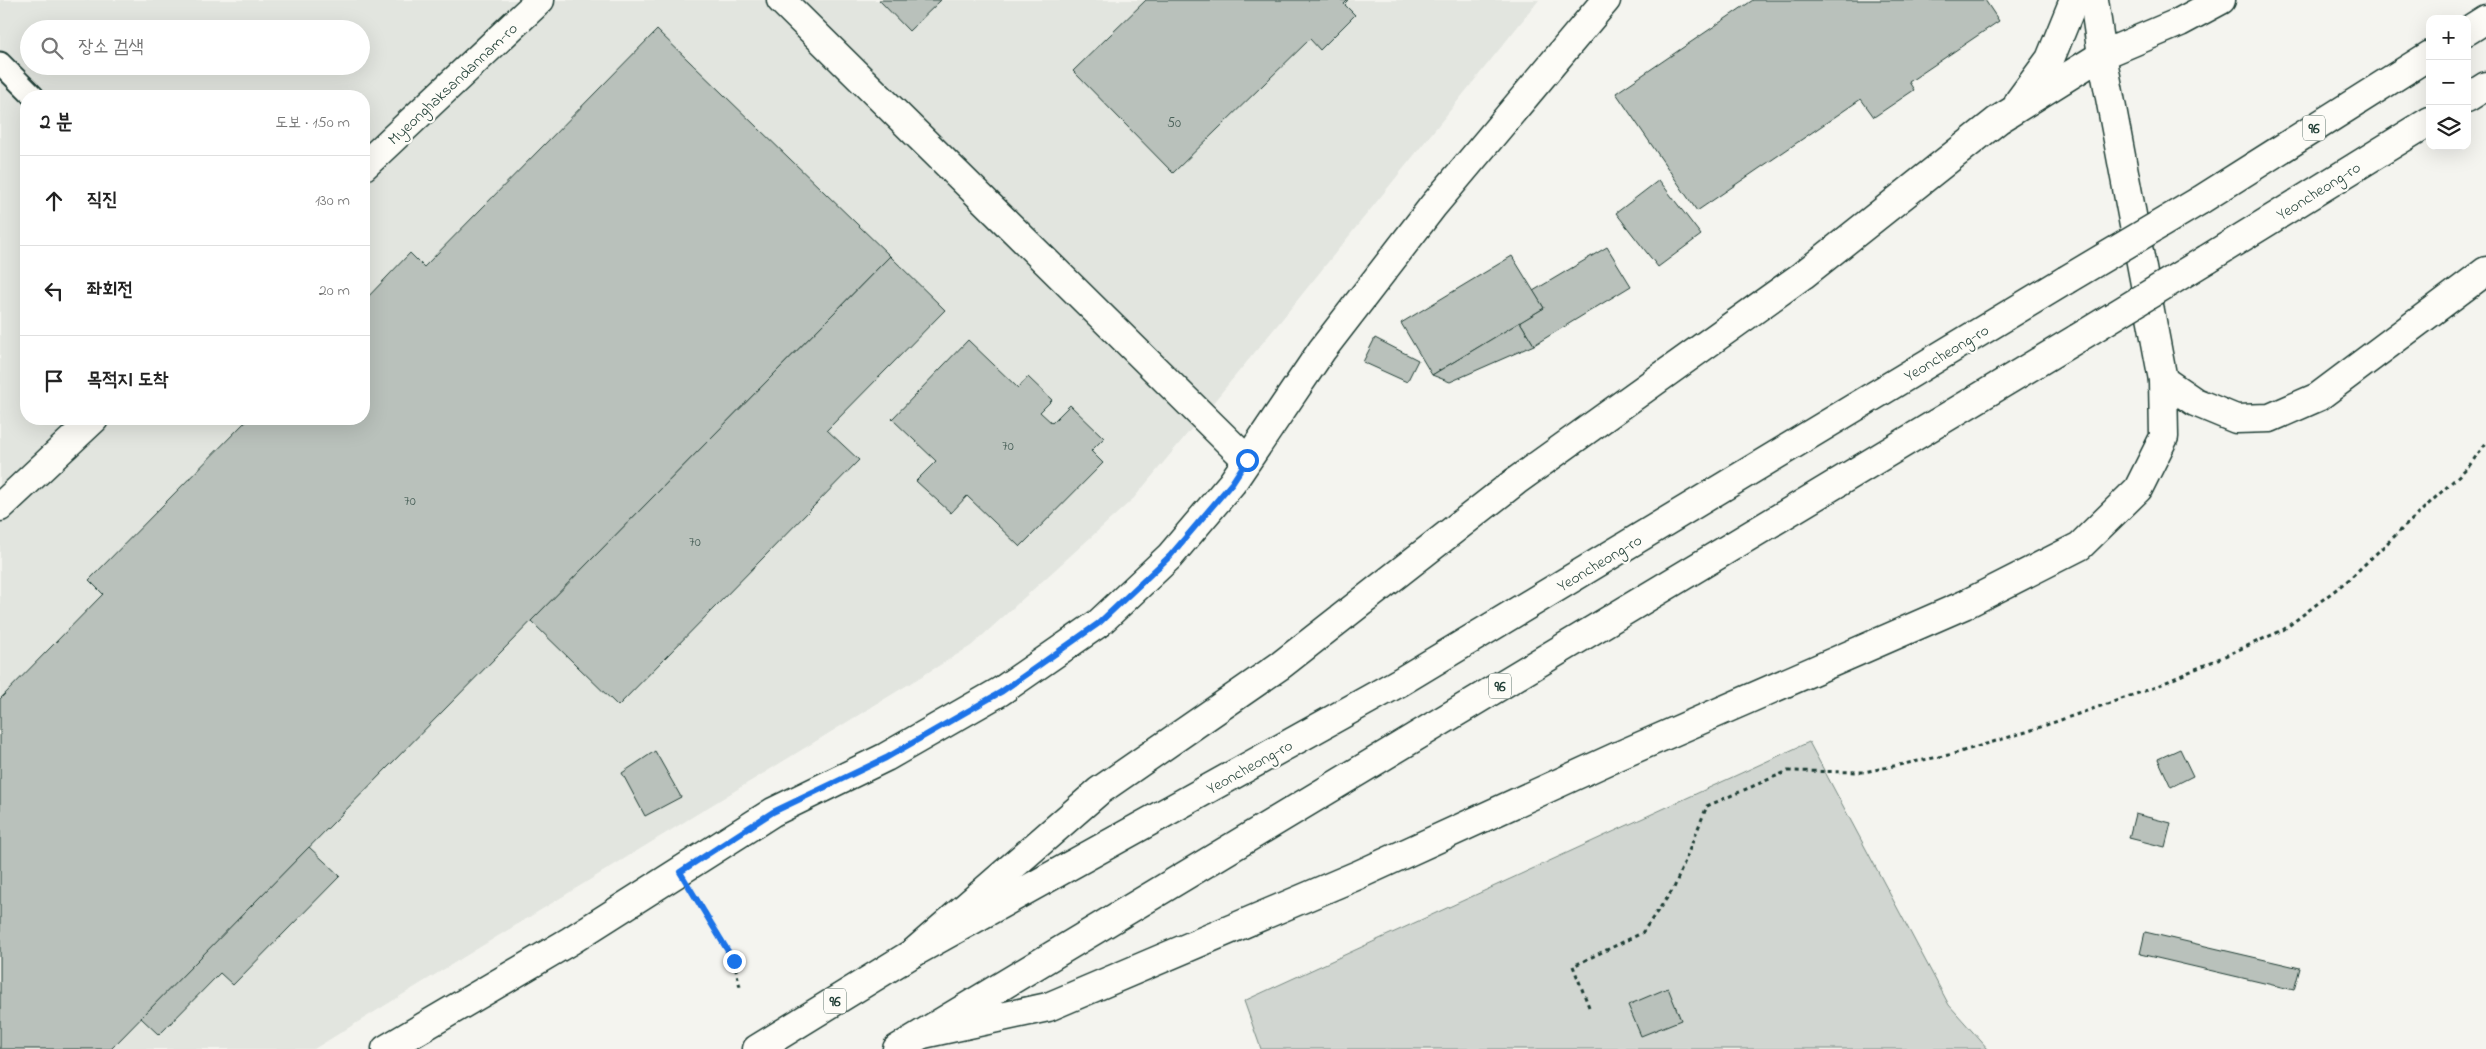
<!DOCTYPE html>
<html lang="ko">
<meta charset="utf-8">
<style>
:root{--surface:#fff;--page:#f2f2f2;--text:#222;--muted:#767676;--line:#e0e0e0}
body{margin:0;font-family:"Indie Flower","Poor Story",sans-serif;background:var(--page);color:var(--text)}
.controls{position:absolute;right:15px;top:15px;display:grid;overflow:hidden;border-radius:10px;box-shadow:0 5px 20px #0002}
.controls button{width:45px;height:45px;display:grid;place-items:center;padding:0;border:0;border-bottom:1px solid var(--line);background:var(--surface);color:var(--text);font:25px sans-serif}
.stop{position:absolute;width:15px;height:15px;margin:-11px;border:4px solid #1a73e8;border-radius:50%;background:#fff}
.stop.end{background:#1a73e8;border-color:#fff;box-shadow:0 1px 5px #0008}
.list{margin:0;padding:0;list-style:none}
h2{display:flex;justify-content:space-between;align-items:center;height:65px;margin:0;padding:0 20px;font-size:21px}
h2 small{font-size:16px;font-weight:400;color:var(--muted)}
.list li{display:grid;grid-template-columns:32px 1fr auto;gap:15px;align-items:center;box-sizing:border-box;height:90px;padding:0 20px;border-top:1px solid var(--line)}
.list b{display:block;font-size:19px;white-space:nowrap}
.list em{font-size:16px;font-style:normal;color:var(--muted)}
.icon{flex:none;width:28px;height:28px;fill:none;stroke:currentColor;stroke-width:2;stroke-linecap:round;stroke-linejoin:round}
.map{position:relative;flex:none;width:2486px;height:1049px;overflow:hidden}
.search{position:absolute;background:var(--surface);box-shadow:0 5px 20px #0002;left:20px;top:20px;width:350px;height:55px;display:flex;align-items:center;gap:12px;box-sizing:border-box;padding:0 18px;border-radius:28px;color:var(--muted);font-size:19px}
.panel{position:absolute;background:var(--surface);box-shadow:0 5px 20px #0002;left:20px;top:90px;width:350px;height:335px;border-radius:20px}
.map>svg:first-child{display:block}
.built{fill:#e2e5df;fill-rule:evenodd}
.green{fill:#d1d6d1;stroke:#788a82}
.building{fill:#b9c1bb;stroke:#1f3d34}
.lines{fill:none;stroke-linecap:round;stroke-linejoin:round}
.service-casing{stroke:#1f3d34;stroke-width:25}
.minor-casing{stroke:#1f3d34;stroke-width:31}
.tertiary-casing{stroke:#1f3d34;stroke-width:31}
.trunk-casing{stroke:#1f3d34;stroke-width:31}
.path{stroke:#1f3d34;stroke-width:3;stroke-dasharray:4 4;stroke-linecap:butt}
.service{stroke:#fdfcf7;stroke-width:21}
.minor{stroke:#fdfcf7;stroke-width:28}
.tertiary{stroke:#fdfcf7;stroke-width:28}
.trunk{stroke:#fdfcf7;stroke-width:28}
.trunk-bridge-casing{stroke:#1f3d34;stroke-width:31;stroke-linecap:butt}
.trunk-bridge{stroke:#fdfcf7;stroke-width:28}
.route{stroke:#1a73e8;stroke-width:6}
.labels{text-anchor:middle;stroke-width:4.5;stroke-linejoin:round;paint-order:stroke}
.number-label{font-size:14px;fill:#465e56}
.shield{fill:#fdfcf7;stroke:#62766e;stroke-width:1}
.shield-label{font-size:15px;font-weight:bold;fill:#1f3d34}
.street-label{font-size:16px;fill:#1f3d34;stroke:#fdfcf7}
</style>
<div class="map">
<svg width="2486" height="1049" viewBox="0 0 2486 1049">
<rect width="100%" height="100%" fill="#f4f4ef"/>
<filter id="ink" filterUnits="userSpaceOnUse"><feTurbulence type="fractalNoise" baseFrequency=".02" numOctaves="2"/><feDisplacementMap in="SourceGraphic" scale="10" xChannelSelector="R" yChannelSelector="G"/><feConvolveMatrix kernelMatrix="1 2 1 2 8 2 1 2 1" color-interpolation-filters="sRGB"/></filter>
<g filter="url(#ink)">
<path class="built" d="M0,0H1539L1279,323L1134,498L971,646L314,1049H0ZM29,29H361V66H29ZM26,96H364V419H26Z"/>
<polygon class="green" points="1809,742 1949,1005 1988,1049 1261,1049 1244,1001"/>
<g class="building">
<polygon points="879,0 941,0 909,31"/>
<polygon points="1146,0 1348,0 1344,4 1355,15 1320,50 1310,39 1173,173 1073,71"/>
<polygon points="1753,0 1985,0 1999,21 1909,82 1914,90 1874,117 1861,99 1697,211 1616,93"/>
<polygon points="657,30 890,256 111,1049 0,1049 0,699 103,594 89,580 248,419 364,419 364,301 410,253 424,267"/>
<polygon points="1659,180 1701,235 1658,267 1616,213"/>
<polygon points="1607,247 1631,286 1534,345 1520,322 1544,308 1533,291"/>
<polygon points="890,256 945,310 827,430 859,460 618,706 531,621"/>
<polygon points="1512,256 1544,308 1432,375 1401,323"/>
<polygon points="1520,322 1534,345 1450,382 1432,375"/>
<polygon points="1375,338 1418,360 1407,382 1363,362"/>
<polygon points="968,340 1018,388 1028,377 1052,400 1040,412 1052,423 1070,405 1104,438 1091,451 1103,463 1020,547 967,496 951,513 916,481 936,461 892,419"/>
<polygon points="2180,749 2193,776 2171,787 2158,759"/>
<polygon points="655,751 681,797 645,816 622,773"/>
<polygon points="2135,814 2171,823 2165,847 2129,838"/>
<polygon points="309,847 340,876 233,985 220,973 159,1035 141,1018"/>
<polygon points="2145,932 2300,968 2294,990 2140,954"/>
<polygon points="1668,988 1681,1020 1641,1036 1628,1005"/>
</g>
<g class="lines">
<defs>
<polyline id="service" points="0,63 33,96"/>
<g id="minor">
<polyline points="781,0 1247,460"/>
<polyline points="386,1049 570,941 773,812 886,757 1001,691 1099,623 1170,556 1232,483 1322,350 1433,206 1606,0"/>
</g>
<g id="tertiary">
<polyline points="364,166 540,0"/>
<polyline points="0,507 94,419"/>
</g>
<g id="trunk">
<polyline points="2467,31 2486,19"/>
<polyline points="2467,98 2486,86"/>
<polyline points="2019,101 2050,59 2074,0"/>
<polyline points="2199,201 2430,55"/>
<polyline points="2207,259 2430,121"/>
<polyline points="2163,380 2195,402 2236,419 2270,418 2318,397 2486,271"/>
<polyline points="913,953 1099,791 1281,665 1516,481 1803,275 1998,120 2102,55 2180,22 2221,0"/>
<polyline points="923,1034 1048,1007 1358,875 1618,756 1964,605 2080,546 2138,489 2164,437 2163,380 2102,55 2094,0"/>
<polyline points="757,1049 913,953 1400,682 2066,280"/>
<polyline points="897,1049 2078,338"/>
</g>
</defs>
<use href="#service" class="service-casing"/>
<use href="#minor" class="minor-casing"/>
<use href="#tertiary" class="tertiary-casing"/>
<use href="#trunk" class="trunk-casing"/>
<g class="path">
<polyline points="696,898 734,961 740,987"/>
<polyline points="1589,1007 1573,966 1642,933 1674,888 1707,806 1788,771 1864,772 1953,754 2026,732 2153,688 2283,630 2347,581 2469,466 2486,443"/>
</g>
<use href="#service" class="service"/>
<use href="#minor" class="minor"/>
<use href="#tertiary" class="tertiary"/>
<use href="#trunk" class="trunk"/>
<defs>
<g id="trunk-bridge">
<polyline points="2066,280 2199,201"/>
<polyline points="2078,338 2207,259"/>
</g>
</defs>
<use href="#trunk-bridge" class="trunk-bridge-casing"/>
<use href="#trunk-bridge" class="trunk-bridge"/>
</g>
</g>
<g class="lines" filter="url(#ink)">
<polyline class="route" points="734,961 680,872 773,812 886,758 1001,692 1099,623 1170,556 1232,483 1247,460"/>
</g>
<g class="labels">
<g class="number-label">
<text x="1174" y="127">50</text>
<text x="1008" y="450">70</text>
<text x="410" y="505">70</text>
<text x="695" y="546">70</text>
</g>
<g class="shield">
<rect x="2303" y="115.5" width="22" height="25" rx="4"/>
<rect x="1489" y="673.5" width="22" height="25" rx="4"/>
<rect x="824" y="988.5" width="22" height="25" rx="4"/>
</g>
<g class="shield-label">
<text x="2314" y="133">96</text>
<text x="1500" y="691">96</text>
<text x="835" y="1006">96</text>
</g>
<g class="street-label">
<text transform="translate(452 83) rotate(-43)" y="6">Myeonghaksandannam-ro</text>
<text transform="translate(2318 190) rotate(-32)" y="6">Yeoncheong-ro</text>
<text transform="translate(1946 352) rotate(-31)" y="6">Yeoncheong-ro</text>
<text transform="translate(1599 562) rotate(-31)" y="6">Yeoncheong-ro</text>
<text transform="translate(1249 766) rotate(-29)" y="6">Yeoncheong-ro</text>
</g>
</g>
</svg>
<div class="controls">
<button>+</button>
<button>−</button>
<button><svg class="icon" aria-label="layers" viewBox="0 0 24 24"><path d="M12 4l9 5-9 5-9-5zM3 14l9 5 9-5"/></svg></button>
</div>
<div class="stop" style="left:1247px;top:460px"></div>
<div class="stop end" style="left:734px;top:961px"></div>
<div class="search"><svg class="icon" aria-label="search" viewBox="0 0 24 24"><circle cx="10" cy="10" r="6"/><path d="M15 15l6 6"/></svg>장소 검색</div>
<section class="panel">
<h2>2 분<small>도보 · 150 m</small></h2>
<ul class="list">
<li><svg class="icon" aria-label="ahead" viewBox="0 0 24 24"><path d="M12 20V5M6 11l6-6 6 6"/></svg><div><b>직진</b></div><em>130 m</em></li>
<li><svg class="icon" aria-label="left" viewBox="0 0 24 24"><path d="M17 20v-9H6M10 6l-5 5 5 5"/></svg><div><b>좌회전</b></div><em>20 m</em></li>
<li><svg class="icon" aria-label="arrive" viewBox="0 0 24 24"><path d="M6 21V4h12l-3 4 3 4H6"/></svg><div><b>목적지 도착</b></div></li>
</ul>
</section>
</div>
